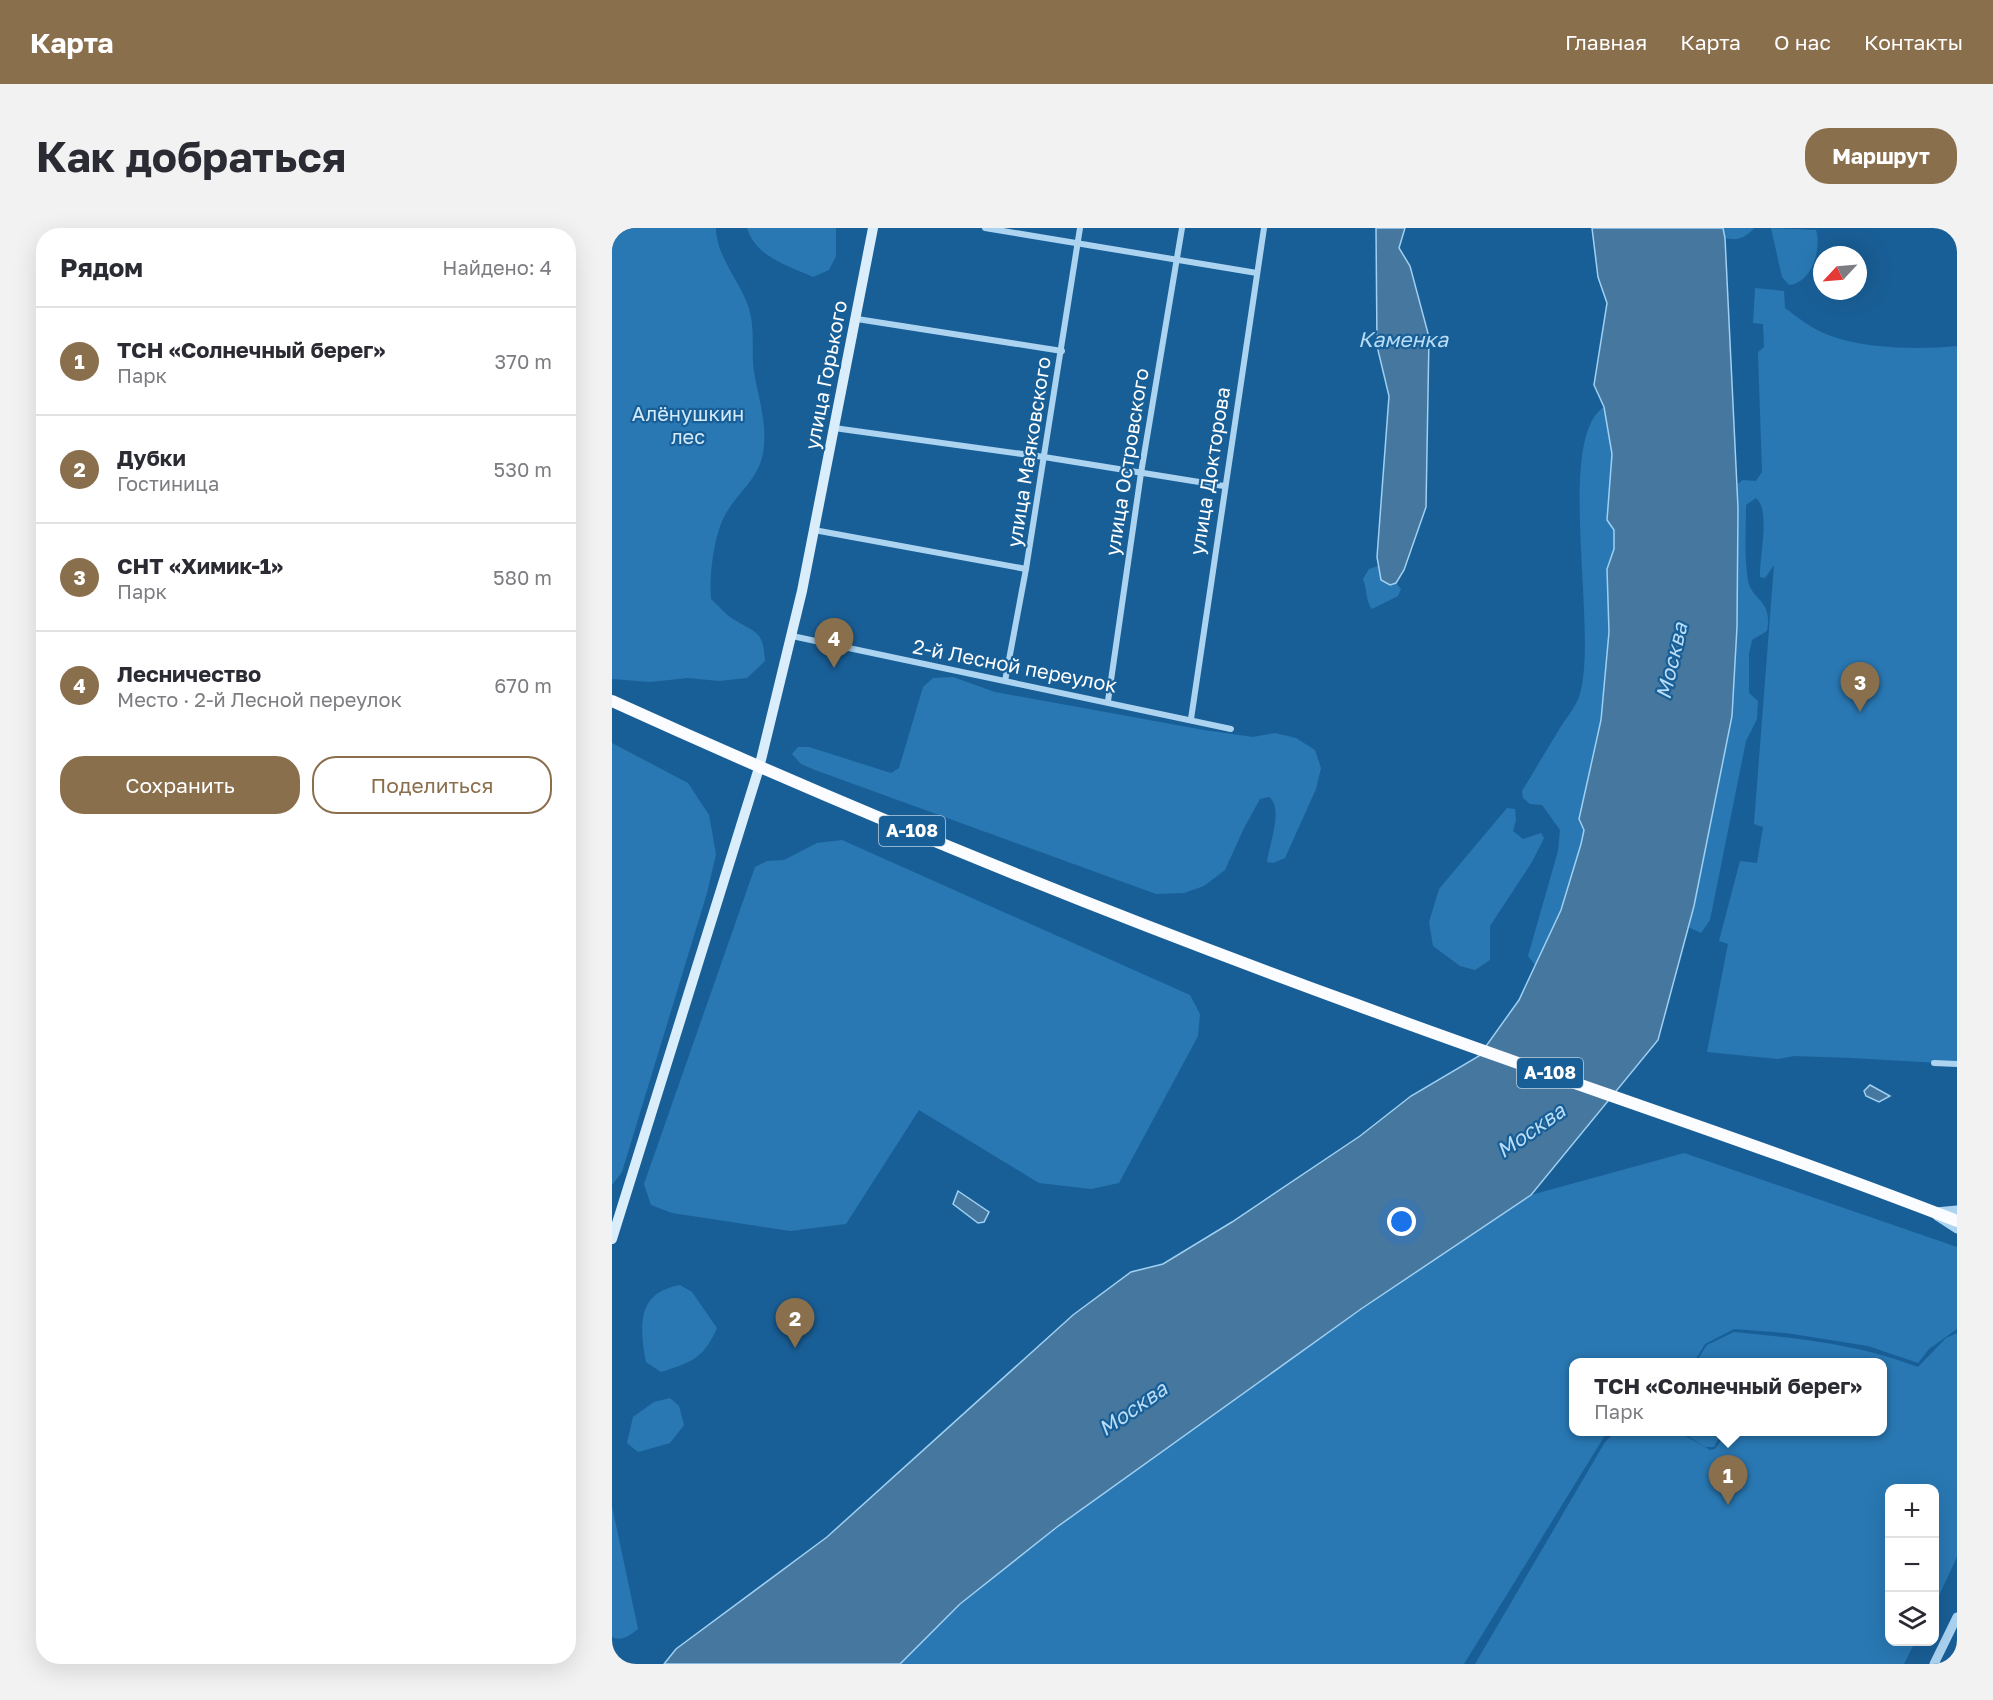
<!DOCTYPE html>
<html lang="ru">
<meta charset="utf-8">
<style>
:root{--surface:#fff;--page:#f2f2f3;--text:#2b2b33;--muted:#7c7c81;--line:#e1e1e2;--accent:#8a6f4d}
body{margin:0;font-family:"Golos Text",sans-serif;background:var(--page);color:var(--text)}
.controls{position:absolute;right:18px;bottom:18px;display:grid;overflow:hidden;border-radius:12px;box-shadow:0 6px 24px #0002}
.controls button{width:54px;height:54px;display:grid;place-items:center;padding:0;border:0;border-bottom:2px solid var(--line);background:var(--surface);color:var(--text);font:30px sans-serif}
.compass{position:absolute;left:1201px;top:18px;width:54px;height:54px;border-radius:50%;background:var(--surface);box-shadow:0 6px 24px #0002;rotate:244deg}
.you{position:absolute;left:790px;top:994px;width:21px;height:21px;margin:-15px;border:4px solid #fff;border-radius:50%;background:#1a73e8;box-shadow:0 0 0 9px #1a73e833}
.badge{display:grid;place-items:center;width:39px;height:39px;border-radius:50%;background:var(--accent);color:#fff;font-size:20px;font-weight:700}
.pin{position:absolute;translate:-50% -50px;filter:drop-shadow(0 2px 3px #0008)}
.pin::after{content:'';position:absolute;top:32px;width:21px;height:18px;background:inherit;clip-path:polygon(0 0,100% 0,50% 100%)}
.popup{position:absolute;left:957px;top:1130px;width:318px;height:78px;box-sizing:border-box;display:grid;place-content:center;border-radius:12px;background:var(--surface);filter:drop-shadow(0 2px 4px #0005);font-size:20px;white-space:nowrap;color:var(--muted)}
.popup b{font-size:22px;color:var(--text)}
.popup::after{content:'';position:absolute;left:50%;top:100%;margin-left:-12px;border:12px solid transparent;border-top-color:var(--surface)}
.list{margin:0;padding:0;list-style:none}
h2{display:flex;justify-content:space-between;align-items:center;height:78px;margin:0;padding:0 24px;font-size:26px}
h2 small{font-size:20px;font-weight:400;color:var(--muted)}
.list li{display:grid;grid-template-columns:39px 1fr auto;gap:18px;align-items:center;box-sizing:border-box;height:108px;padding:0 24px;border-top:2px solid var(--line)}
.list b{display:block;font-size:22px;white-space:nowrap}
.list p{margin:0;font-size:20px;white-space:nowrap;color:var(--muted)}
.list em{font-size:20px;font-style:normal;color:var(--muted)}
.actions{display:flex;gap:12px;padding:18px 24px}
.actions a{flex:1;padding:14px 0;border:2px solid var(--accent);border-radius:24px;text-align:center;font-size:21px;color:var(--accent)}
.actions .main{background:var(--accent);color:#fff}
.icon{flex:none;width:33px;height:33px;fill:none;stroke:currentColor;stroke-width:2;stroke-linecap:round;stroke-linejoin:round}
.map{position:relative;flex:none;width:1345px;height:1436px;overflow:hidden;border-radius:24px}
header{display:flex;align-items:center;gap:36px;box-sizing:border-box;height:84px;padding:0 30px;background:var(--accent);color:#fff}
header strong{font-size:28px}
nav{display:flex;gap:33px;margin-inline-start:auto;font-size:21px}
.intro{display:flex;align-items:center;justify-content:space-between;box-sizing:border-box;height:144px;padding:0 36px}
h1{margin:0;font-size:42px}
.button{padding:15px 27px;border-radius:24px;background:var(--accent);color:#fff;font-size:21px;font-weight:700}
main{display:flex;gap:36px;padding:0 36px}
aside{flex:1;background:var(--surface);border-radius:24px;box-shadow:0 6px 24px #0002}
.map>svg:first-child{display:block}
.green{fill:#2978b3}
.water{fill:#46779e;stroke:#9fd0f3;stroke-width:1.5}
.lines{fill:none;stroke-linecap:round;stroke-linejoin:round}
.minor{stroke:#acd4f1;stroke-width:6}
.tertiary{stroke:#acd4f1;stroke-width:9}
.secondary{stroke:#daedfb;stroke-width:10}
.trunk{stroke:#fafcff;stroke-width:12}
.labels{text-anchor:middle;stroke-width:4.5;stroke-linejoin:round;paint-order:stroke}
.shield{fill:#195f97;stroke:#bacfe0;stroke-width:1.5}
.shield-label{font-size:18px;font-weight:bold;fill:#fff}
.street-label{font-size:20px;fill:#fff;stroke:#195f97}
.park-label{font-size:20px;fill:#d3eafb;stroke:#195f97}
.water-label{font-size:21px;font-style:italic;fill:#b9ddf7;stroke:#195f97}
</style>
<header>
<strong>Карта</strong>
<nav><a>Главная</a><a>Карта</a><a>О нас</a><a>Контакты</a></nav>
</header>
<div class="intro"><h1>Как добраться</h1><a class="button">Маршрут</a></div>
<main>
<aside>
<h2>Рядом<small>Найдено: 4</small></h2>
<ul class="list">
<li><span class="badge">1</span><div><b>ТСН «Солнечный берег»</b><p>Парк</p></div><em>370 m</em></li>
<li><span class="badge">2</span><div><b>Дубки</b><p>Гостиница</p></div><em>530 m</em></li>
<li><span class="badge">3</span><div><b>СНТ «Химик-1»</b><p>Парк</p></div><em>580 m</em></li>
<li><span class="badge">4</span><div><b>Лесничество</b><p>Место · 2-й Лесной переулок</p></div><em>670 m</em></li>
</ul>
<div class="actions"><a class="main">Сохранить</a><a>Поделиться</a></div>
</aside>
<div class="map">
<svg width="1345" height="1436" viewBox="0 0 1345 1436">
<rect width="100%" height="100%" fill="#195f97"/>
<g class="green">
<path d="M0,0H104C104,27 126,51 135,75C144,97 139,121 142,144C146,168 154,191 152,216C151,246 131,259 116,282C102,302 97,347 99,371C106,377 113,386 121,391C145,406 151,402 153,433L135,450L107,453L76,450L38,454L0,451Z"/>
<path d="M135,0H224V28L217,42L201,49C175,37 144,29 135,0Z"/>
<path d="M1111,0H1142C1133,10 1125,13 1113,10Z"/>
<path d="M1159,0L1204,2C1210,20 1200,55 1177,57L1170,49Z"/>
<path d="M1143,60L1172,63L1173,80C1184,88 1195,97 1207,103C1243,121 1306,122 1345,118V836L1239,830L1182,828L1166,831L1095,824L1116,716L1107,713L1128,633L1145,635L1151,599L1142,596L1162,337L1153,350L1148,349C1147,331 1159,282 1144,270L1134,277C1134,301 1132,329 1136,353C1140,373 1161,371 1155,403L1140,412L1137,426V465L1146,473L1145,491L1134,513L1098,692L1089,705L1076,699L1120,488L1125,399V256L1131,252L1144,253L1150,244L1146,124L1152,119L1151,96L1141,95Z"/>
<path d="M992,179L1000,226L995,292L1002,302V321L995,341L997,404L989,492L967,591L972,602L969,616L949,682L923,737L916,728L946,623L948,602L930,577L918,576L911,570L910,563C923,542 935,521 948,500C954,490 963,480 967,469C988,407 942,211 992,179Z"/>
<path d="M766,338L769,352L778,357L784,355L789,361L786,368L760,381C754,375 755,360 751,351L757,341Z"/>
<path d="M341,449L383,464L592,502L641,509L663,505L684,510L703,522L709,540L704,561L673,630L661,635L655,634C657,617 672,580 657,569L648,571L632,600L613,642L592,658L572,665L544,666L203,542L189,536L180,526L186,519H197L279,545L287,540L290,530L311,459L321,450Z"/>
<polygon points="0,515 76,555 97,587 104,626 95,665 10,944 0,957"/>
<polygon points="895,580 903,581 904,592 901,603 911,611 929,605 932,610 920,634 878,698 878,732 863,742 848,738 821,718 817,694 827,661"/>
<polygon points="230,612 578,767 588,786 586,808 507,955 479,961 427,955 307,882 234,996 178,1003 60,985 39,977 32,956 143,639 155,633 172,632 205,615"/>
<polygon points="1072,925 1345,1019 1345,1101 1317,1121 1306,1135 1256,1118 1174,1105 1122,1101 1093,1116 1082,1134 962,1134 962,1204 995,1204 852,1436 288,1436 348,1377 445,1299 749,1081 919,967"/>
<path d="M68,1057L80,1064L105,1100C91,1131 80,1134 49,1144L34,1134C28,1098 24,1065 68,1057Z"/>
<path d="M1122,1104C1185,1110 1246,1116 1306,1139L1334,1110L1345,1105V1329L1323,1376L1322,1260H1278V1414H1303L1292,1436H863L993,1214L1003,1204H1067L1098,1222L1103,1221L1115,1204H1270V1134H1084L1095,1117Z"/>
<polygon points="58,1170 67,1178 72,1197 58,1215 26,1224 15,1215 21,1189 42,1174"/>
<polygon points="1070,1204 1110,1204 1102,1219 1093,1219"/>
<path d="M0,1278L26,1401C18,1407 11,1414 0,1409Z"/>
</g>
<g class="water">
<polygon points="764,0 793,0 787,20 798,38 817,109 814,279 792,342 784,355 778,357 769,352 765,329 777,168 765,118"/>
<polygon points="980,0 1111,0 1113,10 1126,280 1125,399 1120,488 1082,678 1046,812 919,967 749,1081 445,1299 348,1376 288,1436 52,1436 64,1421 215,1309 461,1087 519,1044 551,1036 620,994 748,908 799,868 867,828 907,772 949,682 969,616 972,602 967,591 989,492 997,404 995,341 1002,321 1002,302 995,292 1000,226 992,179 982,157 995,75 986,49"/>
<polygon points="1258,857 1278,868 1267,874 1254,868 1252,863"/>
<polygon points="346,963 377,984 372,994 366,995 341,976"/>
</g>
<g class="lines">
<g class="minor">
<polyline points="373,0 645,45"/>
<polyline points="245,91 450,123"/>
<polyline points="222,200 432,229 612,258"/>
<polyline points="202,302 414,341"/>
<polyline points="180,408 619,501"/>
<polyline points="393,453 414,341 468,0"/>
<polyline points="496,473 529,245 570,0"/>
<polyline points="579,491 652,0"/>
<polyline points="1322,835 1345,836"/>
</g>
<g class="tertiary">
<polyline points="1324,984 1345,982"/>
<polyline points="1325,988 1345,1001"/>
<polyline points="1322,1436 1345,1389"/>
</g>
<polyline class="secondary" points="0,1011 147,540 190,363 261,0"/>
<path class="trunk" d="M0,473C244,584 493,685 745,777C944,851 1147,916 1345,993"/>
</g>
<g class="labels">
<g class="shield">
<rect x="267" y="588" width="66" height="30" rx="4.5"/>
<rect x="905" y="830" width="66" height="30" rx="4.5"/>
</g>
<g class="shield-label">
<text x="300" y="609">А-108</text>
<text x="938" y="851">А-108</text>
</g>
<g class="street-label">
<text transform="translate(214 147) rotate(-79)" y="7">улица Горького</text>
<text transform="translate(417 224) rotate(-81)" y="7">улица Маяковского</text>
<text transform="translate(515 234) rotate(-81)" y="7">улица Островского</text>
<text transform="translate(598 243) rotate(-81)" y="7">улица Докторова</text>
<text transform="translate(403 438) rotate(11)" y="7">2-й Лесной переулок</text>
</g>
<g class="park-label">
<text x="76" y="193">Алёнушкин<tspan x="76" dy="23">лес</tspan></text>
</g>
<g class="water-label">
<text x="791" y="119">Каменка</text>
<text transform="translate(1060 433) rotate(-77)" y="7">Москва</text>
<text transform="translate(919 903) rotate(-35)" y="7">Москва</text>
<text transform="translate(521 1181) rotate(-35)" y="7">Москва</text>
</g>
</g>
</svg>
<div class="controls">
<button>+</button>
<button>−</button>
<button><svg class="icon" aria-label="layers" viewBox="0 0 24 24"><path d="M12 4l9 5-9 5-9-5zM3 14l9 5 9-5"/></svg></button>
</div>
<svg class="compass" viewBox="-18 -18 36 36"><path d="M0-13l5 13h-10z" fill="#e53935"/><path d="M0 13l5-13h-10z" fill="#7c7c81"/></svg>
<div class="you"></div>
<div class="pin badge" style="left:1116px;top:1277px">1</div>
<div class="popup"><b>ТСН «Солнечный берег»</b>Парк</div>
<div class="pin badge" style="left:183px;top:1120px">2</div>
<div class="pin badge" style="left:1248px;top:484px">3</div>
<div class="pin badge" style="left:222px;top:440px">4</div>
</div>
</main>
